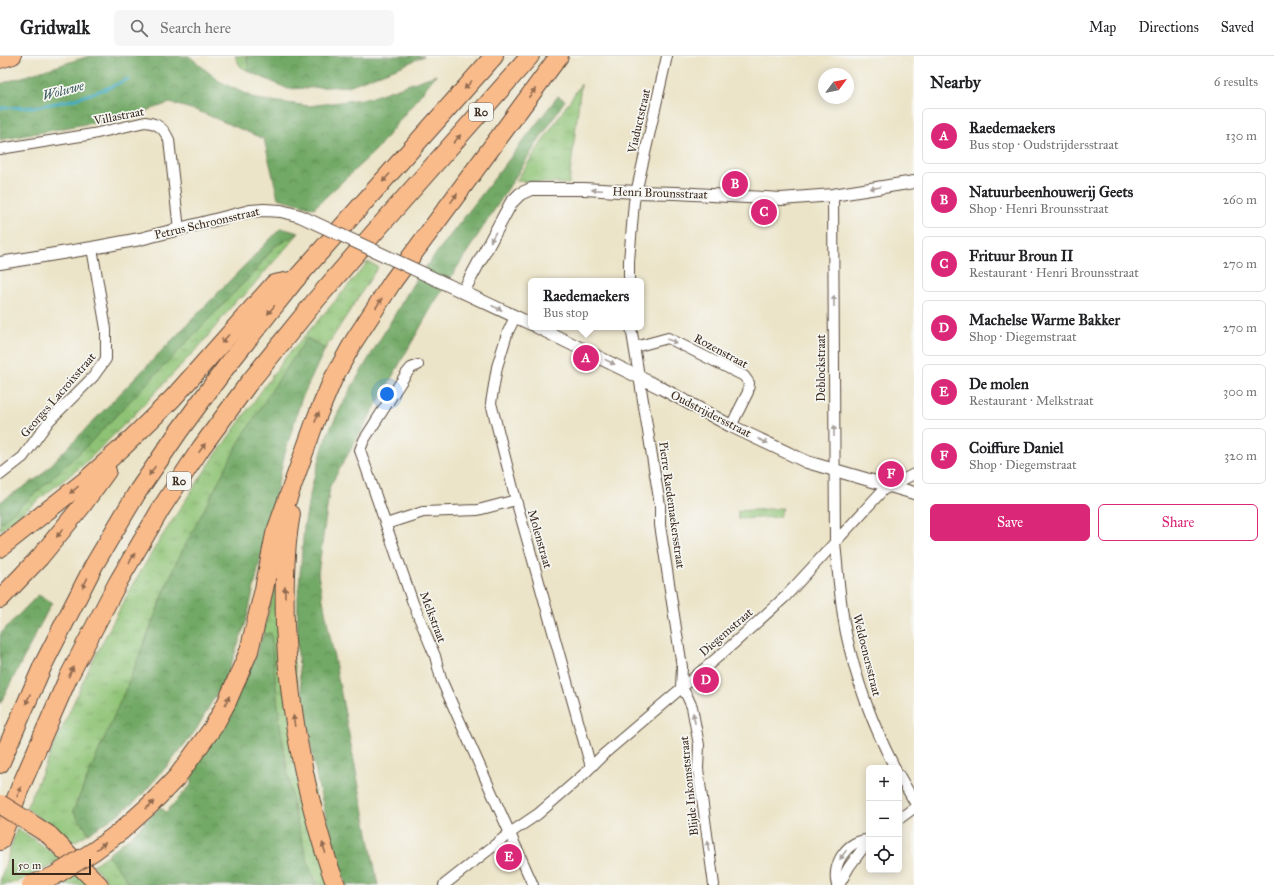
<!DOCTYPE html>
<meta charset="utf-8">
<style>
:root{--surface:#fff;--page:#f6f6f6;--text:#202124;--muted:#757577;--line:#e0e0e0;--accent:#db2777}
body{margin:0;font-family:"IM FELL Great Primer",serif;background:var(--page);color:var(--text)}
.controls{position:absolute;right:12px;bottom:12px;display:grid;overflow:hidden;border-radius:6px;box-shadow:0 2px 10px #0003}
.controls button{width:36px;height:36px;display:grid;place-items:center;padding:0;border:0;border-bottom:1px solid var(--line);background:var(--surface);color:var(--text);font:20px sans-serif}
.compass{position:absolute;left:818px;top:12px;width:36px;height:36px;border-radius:50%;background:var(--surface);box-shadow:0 2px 10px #0003;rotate:58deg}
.scale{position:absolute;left:12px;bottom:10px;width:79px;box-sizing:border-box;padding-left:4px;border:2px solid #3b2a1e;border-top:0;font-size:11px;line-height:14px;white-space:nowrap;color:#3b2a1e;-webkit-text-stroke:3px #f6f6f2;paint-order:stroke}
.you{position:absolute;left:387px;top:338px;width:14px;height:14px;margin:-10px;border:3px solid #fff;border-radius:50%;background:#1a73e8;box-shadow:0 0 0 6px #1a73e833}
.badge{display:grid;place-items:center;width:26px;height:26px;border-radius:50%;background:var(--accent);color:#fff;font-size:13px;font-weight:700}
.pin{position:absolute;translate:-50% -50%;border:2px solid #fff;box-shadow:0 1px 4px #0006}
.popup{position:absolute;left:528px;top:222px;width:116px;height:52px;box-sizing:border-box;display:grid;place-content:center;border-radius:6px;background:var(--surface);filter:drop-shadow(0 1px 3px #0005);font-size:13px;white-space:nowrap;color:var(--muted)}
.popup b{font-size:15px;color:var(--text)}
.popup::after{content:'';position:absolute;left:50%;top:100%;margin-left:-8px;border:8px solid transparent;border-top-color:var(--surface)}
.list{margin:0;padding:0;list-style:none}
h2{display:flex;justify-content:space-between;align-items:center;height:52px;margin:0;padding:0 16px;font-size:17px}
h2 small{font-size:13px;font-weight:400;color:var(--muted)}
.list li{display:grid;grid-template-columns:26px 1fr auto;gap:12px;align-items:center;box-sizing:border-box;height:56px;margin:0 8px 8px;padding:0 8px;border:1px solid var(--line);border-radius:6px}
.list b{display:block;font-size:15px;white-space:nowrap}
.list p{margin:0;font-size:13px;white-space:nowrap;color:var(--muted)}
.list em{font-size:13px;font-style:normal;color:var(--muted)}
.actions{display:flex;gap:8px;padding:12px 16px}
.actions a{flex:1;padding:9px 0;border:1px solid var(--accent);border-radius:6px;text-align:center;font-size:14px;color:var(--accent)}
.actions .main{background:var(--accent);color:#fff}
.icon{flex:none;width:22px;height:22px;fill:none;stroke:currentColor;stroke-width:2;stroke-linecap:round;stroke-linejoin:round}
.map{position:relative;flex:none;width:914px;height:829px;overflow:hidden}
header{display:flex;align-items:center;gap:24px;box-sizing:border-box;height:56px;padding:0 20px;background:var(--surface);border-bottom:1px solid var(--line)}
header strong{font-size:19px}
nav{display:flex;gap:22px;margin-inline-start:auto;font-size:14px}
.search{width:280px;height:36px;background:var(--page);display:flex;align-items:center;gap:10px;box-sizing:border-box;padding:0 14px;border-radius:6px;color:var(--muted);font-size:15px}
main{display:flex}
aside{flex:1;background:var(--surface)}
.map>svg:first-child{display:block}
.grass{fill:url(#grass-tufts);stroke:#647649}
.forest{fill:url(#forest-crowns);stroke:#566a42}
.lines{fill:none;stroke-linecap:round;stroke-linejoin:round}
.stream{stroke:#42abc1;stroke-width:3}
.minor-casing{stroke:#564638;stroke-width:12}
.tertiary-casing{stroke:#564638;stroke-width:14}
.trunk-casing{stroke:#564638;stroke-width:18}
.motorway-casing{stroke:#564638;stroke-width:20}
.minor{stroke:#fff;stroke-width:10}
.tertiary{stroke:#fff;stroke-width:12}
.trunk{stroke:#fabb8b;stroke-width:16}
.motorway{stroke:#fabb8b;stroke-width:18}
.tertiary-bridge-casing{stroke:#564638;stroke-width:14;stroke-linecap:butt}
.motorway-bridge-casing{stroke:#564638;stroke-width:20;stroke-linecap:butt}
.tertiary-bridge{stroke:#fff;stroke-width:12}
.motorway-bridge{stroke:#fabb8b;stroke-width:18}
.oneway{fill:#916b4f}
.oneway2{fill:#a79f9a}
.labels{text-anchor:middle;stroke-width:3.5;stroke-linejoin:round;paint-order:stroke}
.shield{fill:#f6f6f2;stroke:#73675e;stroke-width:1}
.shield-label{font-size:11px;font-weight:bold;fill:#3b2a1e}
.street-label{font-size:12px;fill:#3b2a1e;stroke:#f6f6f2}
.water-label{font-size:13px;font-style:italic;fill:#3e5e5f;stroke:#f6f6f2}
</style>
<header>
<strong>Gridwalk</strong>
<div class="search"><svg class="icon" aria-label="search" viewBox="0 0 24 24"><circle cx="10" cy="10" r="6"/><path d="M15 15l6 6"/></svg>Search here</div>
<nav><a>Map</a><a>Directions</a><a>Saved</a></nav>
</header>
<main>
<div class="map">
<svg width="914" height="829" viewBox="0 0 914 829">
<defs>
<pattern id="grass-tufts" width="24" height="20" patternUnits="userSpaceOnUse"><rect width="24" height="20" fill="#8ec374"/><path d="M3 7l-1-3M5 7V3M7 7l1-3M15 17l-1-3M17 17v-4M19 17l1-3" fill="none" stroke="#759f5f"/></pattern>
<pattern id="forest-crowns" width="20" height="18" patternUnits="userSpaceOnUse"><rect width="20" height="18" fill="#72a966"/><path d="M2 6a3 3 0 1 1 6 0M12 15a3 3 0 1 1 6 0" fill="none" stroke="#5f8a53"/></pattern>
</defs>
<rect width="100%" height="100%" fill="#f6f6f2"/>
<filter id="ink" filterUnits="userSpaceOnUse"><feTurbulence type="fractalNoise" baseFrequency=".025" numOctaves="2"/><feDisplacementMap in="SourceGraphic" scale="8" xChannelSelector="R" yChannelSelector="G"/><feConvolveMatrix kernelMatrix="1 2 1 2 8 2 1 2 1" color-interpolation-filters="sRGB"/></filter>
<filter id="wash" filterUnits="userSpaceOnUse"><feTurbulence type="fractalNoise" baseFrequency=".012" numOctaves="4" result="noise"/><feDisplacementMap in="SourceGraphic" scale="16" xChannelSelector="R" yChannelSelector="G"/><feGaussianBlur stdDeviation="0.9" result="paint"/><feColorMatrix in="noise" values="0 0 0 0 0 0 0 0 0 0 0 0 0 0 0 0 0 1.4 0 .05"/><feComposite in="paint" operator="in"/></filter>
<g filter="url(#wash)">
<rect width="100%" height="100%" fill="#ece4c8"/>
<g class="grass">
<polygon points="235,0 247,0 248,15 240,10"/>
<polygon points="581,28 569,128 516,125"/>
<polygon points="299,177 242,242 239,241 204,285 138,355 84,408 0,474 0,467 41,432 254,216 275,190"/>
<polygon points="368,206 378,211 325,293 307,282 175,509 130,623 73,755 89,777 69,789 49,769 26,752 90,610 131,532 157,488 208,410 284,303 337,243"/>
<polygon points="783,452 779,461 738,463 738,455"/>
<polygon points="279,514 329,829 316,829 309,810 294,756 279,662 271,578 263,578"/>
<path d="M17,772L62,803C46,812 18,829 0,829V825Z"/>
<polygon points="107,799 131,829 111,829 93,809"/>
<polygon points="79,818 89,829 59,829"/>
</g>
<g class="forest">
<polygon points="89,0 189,0 219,25 256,43 309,50 369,42 436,19 376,94 314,152 278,142 264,83 198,55 170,47 134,59 0,84 0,28"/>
<polygon points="247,0 424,0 402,10 348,30 288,33 248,15"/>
<polygon points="558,40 565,44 433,249 330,430 318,518 378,829 346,829 329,774 317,724 300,624 297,587 298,541 304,471 312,429 326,381 347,339 414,226"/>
<polygon points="281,172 299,177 275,190 254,216 86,391 41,432 0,467 0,446 39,421"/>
<polygon points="307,282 325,293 301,344 285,397 246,566 228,617 196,674 173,703 139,742 116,760 89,777 73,755 130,623 175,509 238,388 271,335"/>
<polygon points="38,539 52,546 0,648 0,578"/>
<polygon points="271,577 279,662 294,756 309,810 316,829 131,829 107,799 131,780 160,751 166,756 191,729 193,712 253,607 263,578"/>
</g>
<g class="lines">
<polyline class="stream" points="0,52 35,51 72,44 108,32 128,23"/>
</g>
</g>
<g filter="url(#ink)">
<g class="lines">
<defs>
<g id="minor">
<path d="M0,93L93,78L145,66C157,67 164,72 169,84L179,174"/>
<path d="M833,139L835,486C838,517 840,547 846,577C856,624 873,670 895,712"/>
<polyline points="629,225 629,205 634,146 667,0"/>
<polyline points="515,261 507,278 497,311 491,347 516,444 591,711"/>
<polyline points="631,271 660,449 660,469 682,611 681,631 687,640 692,651 699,689 698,713 714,829"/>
<polyline points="635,291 668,282 744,320 749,327 748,336 731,370"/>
<polyline points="418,309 411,312 406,318 364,384 360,394 413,547 435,600 441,623 533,829"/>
<polyline points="0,419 23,401 49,365 93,321 106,303 106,273 92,192"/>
<polyline points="386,468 423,456 478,454 516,444"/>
<polyline points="899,719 914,745"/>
<polyline points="899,763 914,752"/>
<polyline points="444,829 510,777 538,758 583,719 604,698 732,589 785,541 883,434 914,418"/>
<path d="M837,829C831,809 847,783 869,784"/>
<polyline points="839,829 849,811 869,784"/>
</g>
<g id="tertiary">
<polyline points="0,207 92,192 140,183 250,155 264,154 281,155"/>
<polyline points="448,229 531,268"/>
<polyline points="463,236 511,147 520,138 531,133 584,133 636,136 676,137 781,143 833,139 914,126"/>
<polyline points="537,271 661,332 731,370 807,406 914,437"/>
</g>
<polyline id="trunk" points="0,4 13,0"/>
<g id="motorway">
<path d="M291,458C284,494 284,533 285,570C288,635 298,699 315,762C321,784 327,807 336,829"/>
<polyline points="0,492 86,424 124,390 173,342 274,228 295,224"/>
<polyline points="0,543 40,501 81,451 107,415"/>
<polyline points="0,708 43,609 94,509 138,435 179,375 226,311 295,224 494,0"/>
<polyline points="121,775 151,748 177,721 214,670 227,646 249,595 264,533 275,478 316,363 333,323 354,285 393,225 559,0"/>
<polyline points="49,779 99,829"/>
<polyline points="0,785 20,732 68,622 118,526 162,451 201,392 248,328 316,244 379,171 530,0"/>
</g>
</defs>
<use href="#minor" class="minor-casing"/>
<use href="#tertiary" class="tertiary-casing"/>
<use href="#trunk" class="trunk-casing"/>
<use href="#motorway" class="motorway-casing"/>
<use href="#minor" class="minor"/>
<use href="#tertiary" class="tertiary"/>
<use href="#trunk" class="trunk"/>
<use href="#motorway" class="motorway"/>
<defs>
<polyline id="tertiary-bridge" points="281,155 300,160 448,229"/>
<g id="motorway-bridge">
<polyline points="0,748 24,763 49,779"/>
<polyline points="31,829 54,820 94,795 121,775"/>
</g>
</defs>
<use href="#tertiary-bridge" class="tertiary-bridge-casing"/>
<use href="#motorway-bridge" class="motorway-bridge-casing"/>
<use href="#tertiary-bridge" class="tertiary-bridge"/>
<use href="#motorway-bridge" class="motorway-bridge"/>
</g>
<defs><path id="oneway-solid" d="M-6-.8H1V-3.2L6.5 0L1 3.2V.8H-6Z"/></defs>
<g class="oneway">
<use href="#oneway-solid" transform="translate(468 29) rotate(132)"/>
<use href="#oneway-solid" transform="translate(532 37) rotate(-53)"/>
<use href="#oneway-solid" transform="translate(457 83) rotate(-49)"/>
<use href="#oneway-solid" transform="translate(386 122) rotate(132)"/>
<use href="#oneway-solid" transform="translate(454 142) rotate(-54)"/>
<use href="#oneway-solid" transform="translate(379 247) rotate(-57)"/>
<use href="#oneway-solid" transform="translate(271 254) rotate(129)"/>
<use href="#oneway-solid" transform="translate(225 283) rotate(132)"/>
<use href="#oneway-solid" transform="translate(317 361) rotate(-69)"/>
<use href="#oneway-solid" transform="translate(202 392) rotate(-55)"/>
<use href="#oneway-solid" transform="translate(152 415) rotate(124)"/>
<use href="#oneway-solid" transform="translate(74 434) rotate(141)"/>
<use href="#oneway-solid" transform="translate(60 477) rotate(129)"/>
<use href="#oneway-solid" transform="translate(132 502) rotate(-59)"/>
<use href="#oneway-solid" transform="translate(85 527) rotate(117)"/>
<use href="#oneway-solid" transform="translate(285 536) rotate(-89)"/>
<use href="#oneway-solid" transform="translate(71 616) rotate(-63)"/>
<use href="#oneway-solid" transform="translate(28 643) rotate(113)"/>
<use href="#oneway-solid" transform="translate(227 645) rotate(-65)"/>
<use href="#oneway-solid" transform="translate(294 665) rotate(-98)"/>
<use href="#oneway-solid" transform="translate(19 736) rotate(-69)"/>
<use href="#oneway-solid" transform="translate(150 749) rotate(-43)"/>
<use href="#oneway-solid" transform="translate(101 790) rotate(-37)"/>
<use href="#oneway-solid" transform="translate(324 792) rotate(-107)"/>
</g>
<g class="oneway2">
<use href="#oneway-solid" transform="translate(875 132) rotate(171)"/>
<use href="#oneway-solid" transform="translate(597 134) rotate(-177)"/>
<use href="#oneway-solid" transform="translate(493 181) rotate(119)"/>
<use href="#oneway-solid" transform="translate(834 245) rotate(-90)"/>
<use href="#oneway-solid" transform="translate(497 252) rotate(25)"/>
<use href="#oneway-solid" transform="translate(672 285) rotate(20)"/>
<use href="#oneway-solid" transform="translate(610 306) rotate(27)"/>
<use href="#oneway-solid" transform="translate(834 375) rotate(-90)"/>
<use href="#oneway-solid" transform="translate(763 385) rotate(25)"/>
<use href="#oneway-solid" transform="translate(694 662) rotate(-101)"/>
<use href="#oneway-solid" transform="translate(708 790) rotate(-98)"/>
<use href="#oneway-solid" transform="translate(843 799) rotate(125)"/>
</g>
</g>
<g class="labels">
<g class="shield">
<rect x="469" y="47" width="24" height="18" rx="3"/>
<rect x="167" y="416" width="24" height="18" rx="3"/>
</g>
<g class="shield-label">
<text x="481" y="60">R0</text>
<text x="179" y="429">R0</text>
</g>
<g class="street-label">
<text transform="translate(119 60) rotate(-11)" y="4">Villastraat</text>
<text transform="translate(639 65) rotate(-77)" y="4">Viaductstraat</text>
<text transform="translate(660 137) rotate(2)" y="4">Henri Brounsstraat</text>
<text transform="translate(207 167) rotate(-13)" y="4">Petrus Schroonsstraat</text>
<text transform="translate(721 295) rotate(28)" y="4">Rozenstraat</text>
<text transform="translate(821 312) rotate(-90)" y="4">Deblockstraat</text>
<text transform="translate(58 339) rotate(-49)" y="4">Georges Lacroixstraat</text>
<text transform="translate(711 358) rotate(27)" y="4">Oudstrijdersstraat</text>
<text transform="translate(672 449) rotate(82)" y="4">Pierre Raedemaekersstraat</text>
<text transform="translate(540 483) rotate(74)" y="4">Molenstraat</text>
<text transform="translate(433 561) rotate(69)" y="4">Melkstraat</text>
<text transform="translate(726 576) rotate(-41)" y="4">Diegemstraat</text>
<text transform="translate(867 599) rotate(76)" y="4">Weldoenersstraat</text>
<text transform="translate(689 730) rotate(-96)" y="4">Blijde Inkomststraat</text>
</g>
<g class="water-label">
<text transform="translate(63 34) rotate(-15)" y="5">Woluwe</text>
</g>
</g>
</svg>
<div class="controls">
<button>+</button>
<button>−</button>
<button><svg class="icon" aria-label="locate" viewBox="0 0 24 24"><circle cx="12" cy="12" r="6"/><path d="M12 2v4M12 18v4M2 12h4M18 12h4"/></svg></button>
</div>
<svg class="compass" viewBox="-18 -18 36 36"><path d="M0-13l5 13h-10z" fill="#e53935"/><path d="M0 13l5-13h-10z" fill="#757577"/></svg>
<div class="scale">50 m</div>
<div class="you"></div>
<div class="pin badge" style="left:586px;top:302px">A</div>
<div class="popup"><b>Raedemaekers</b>Bus stop</div>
<div class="pin badge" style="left:735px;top:128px">B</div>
<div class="pin badge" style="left:764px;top:156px">C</div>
<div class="pin badge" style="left:706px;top:624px">D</div>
<div class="pin badge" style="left:509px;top:801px">E</div>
<div class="pin badge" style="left:891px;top:418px">F</div>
</div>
<aside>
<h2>Nearby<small>6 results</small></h2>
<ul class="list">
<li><span class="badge">A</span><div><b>Raedemaekers</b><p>Bus stop · Oudstrijdersstraat</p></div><em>130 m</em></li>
<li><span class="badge">B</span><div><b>Natuurbeenhouwerij Geets</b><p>Shop · Henri Brounsstraat</p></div><em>260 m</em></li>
<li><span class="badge">C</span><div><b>Frituur Broun II</b><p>Restaurant · Henri Brounsstraat</p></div><em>270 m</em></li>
<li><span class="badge">D</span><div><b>Machelse Warme Bakker</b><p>Shop · Diegemstraat</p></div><em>270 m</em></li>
<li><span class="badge">E</span><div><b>De molen</b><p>Restaurant · Melkstraat</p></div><em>300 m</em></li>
<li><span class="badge">F</span><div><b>Coiffure Daniel</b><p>Shop · Diegemstraat</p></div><em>320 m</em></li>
</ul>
<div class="actions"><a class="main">Save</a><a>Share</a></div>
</aside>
</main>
